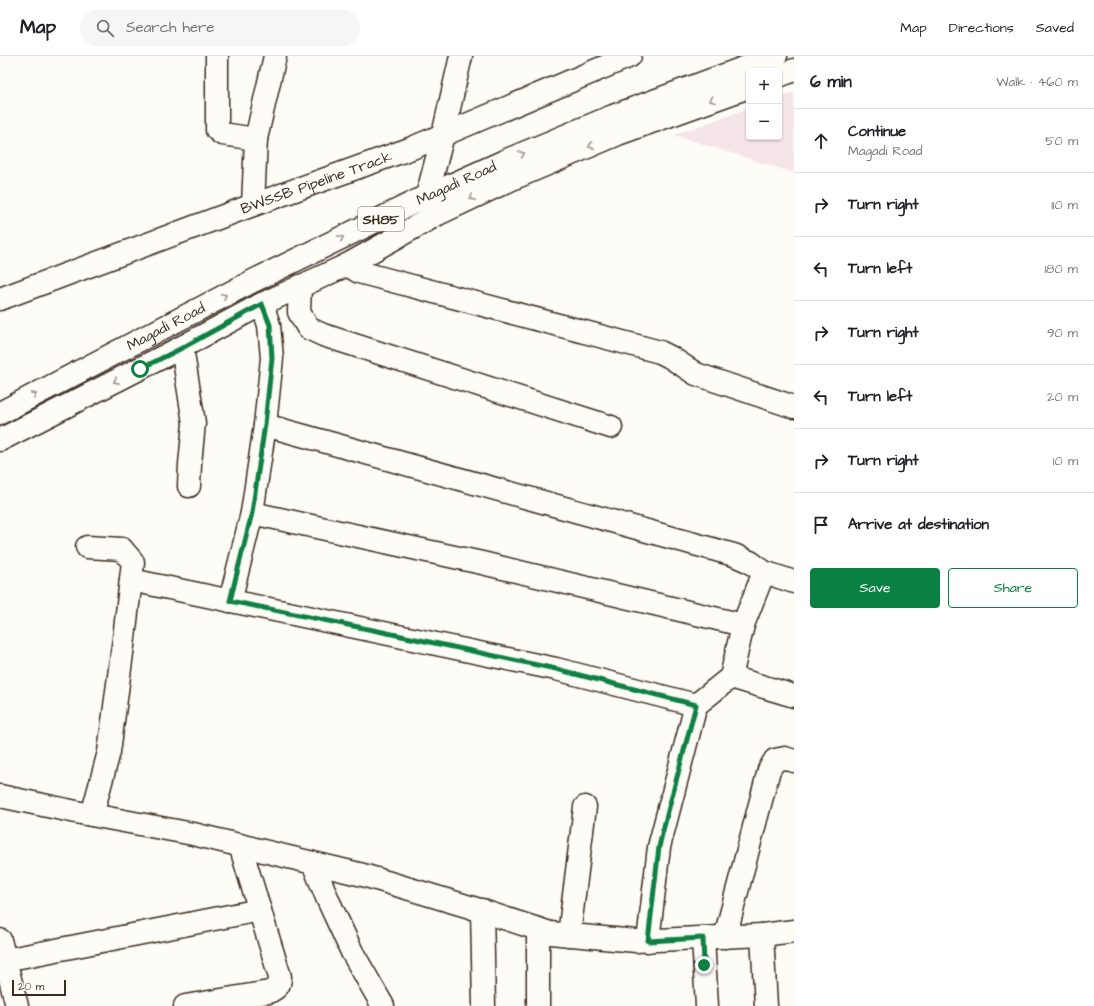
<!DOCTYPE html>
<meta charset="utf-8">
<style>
:root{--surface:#fff;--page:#f6f6f6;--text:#202124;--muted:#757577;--line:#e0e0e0;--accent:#0b8043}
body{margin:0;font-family:"Architects Daughter",sans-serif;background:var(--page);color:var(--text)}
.controls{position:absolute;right:12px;top:12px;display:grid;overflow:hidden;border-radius:4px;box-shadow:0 1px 3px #0004}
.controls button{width:36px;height:36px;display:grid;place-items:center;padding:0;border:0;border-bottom:1px solid var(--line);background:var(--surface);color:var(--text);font:20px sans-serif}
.scale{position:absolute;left:12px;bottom:10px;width:54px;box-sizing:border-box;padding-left:4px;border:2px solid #3b2a1e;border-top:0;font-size:11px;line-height:14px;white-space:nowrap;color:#3b2a1e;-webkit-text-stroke:3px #fdfcf7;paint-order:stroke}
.stop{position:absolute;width:12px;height:12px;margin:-9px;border:3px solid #0b8043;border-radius:50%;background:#fff}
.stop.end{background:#0b8043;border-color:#fff;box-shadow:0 1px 4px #0008}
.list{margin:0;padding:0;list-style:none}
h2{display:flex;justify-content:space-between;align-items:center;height:52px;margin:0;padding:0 16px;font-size:17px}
h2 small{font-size:13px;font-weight:400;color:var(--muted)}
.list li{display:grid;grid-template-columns:26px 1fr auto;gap:12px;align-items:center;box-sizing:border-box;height:64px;padding:0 16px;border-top:1px solid var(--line)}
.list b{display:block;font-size:15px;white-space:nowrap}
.list p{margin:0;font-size:13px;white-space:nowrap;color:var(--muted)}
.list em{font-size:13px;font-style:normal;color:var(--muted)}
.actions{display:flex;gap:8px;padding:12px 16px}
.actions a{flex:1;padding:9px 0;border:1px solid var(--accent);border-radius:4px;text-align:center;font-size:14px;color:var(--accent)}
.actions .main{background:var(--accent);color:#fff}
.icon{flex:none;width:22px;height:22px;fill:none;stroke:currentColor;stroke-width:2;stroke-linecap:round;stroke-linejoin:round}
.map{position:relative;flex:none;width:794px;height:950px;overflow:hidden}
header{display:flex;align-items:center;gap:24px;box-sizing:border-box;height:56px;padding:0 20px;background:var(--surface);border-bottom:1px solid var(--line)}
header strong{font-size:19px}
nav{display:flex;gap:22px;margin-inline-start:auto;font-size:14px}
.search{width:280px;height:36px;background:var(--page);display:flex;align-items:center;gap:10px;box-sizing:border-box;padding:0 14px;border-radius:22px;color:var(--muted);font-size:15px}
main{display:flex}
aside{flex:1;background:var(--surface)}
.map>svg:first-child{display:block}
.built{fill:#f6e5e8}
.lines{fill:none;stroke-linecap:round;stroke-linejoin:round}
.minor-casing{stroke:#3b2a1e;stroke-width:25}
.major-casing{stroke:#3b2a1e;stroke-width:25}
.minor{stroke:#fdfcf7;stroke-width:22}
.major{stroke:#fdfcf7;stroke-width:22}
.oneway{stroke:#9c938a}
.route{stroke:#0b8043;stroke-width:5}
.labels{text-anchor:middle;stroke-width:4;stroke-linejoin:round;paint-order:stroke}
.shield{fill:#fdfcf7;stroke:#75695f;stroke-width:1}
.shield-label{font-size:14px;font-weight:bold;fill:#3b2a1e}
.street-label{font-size:15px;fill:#3b2a1e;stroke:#fdfcf7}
</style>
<header>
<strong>Map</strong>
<div class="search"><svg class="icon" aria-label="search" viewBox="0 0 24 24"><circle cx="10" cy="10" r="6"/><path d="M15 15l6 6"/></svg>Search here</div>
<nav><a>Map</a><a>Directions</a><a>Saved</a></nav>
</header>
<main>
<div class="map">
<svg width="794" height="950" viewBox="0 0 794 950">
<rect width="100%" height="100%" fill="#fdfcf7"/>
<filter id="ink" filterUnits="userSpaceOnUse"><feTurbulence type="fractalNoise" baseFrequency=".025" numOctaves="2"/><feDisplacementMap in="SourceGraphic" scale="8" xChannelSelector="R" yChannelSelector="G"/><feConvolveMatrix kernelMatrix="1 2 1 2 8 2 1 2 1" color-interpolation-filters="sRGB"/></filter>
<g filter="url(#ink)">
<polygon class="built" points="794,36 794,117 674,79 749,52 749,81 779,81 779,41"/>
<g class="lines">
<defs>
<g id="minor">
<polyline points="217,0 217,74 222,78 256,83"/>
<polyline points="427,140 443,79 461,0"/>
<polyline points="253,149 256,83 275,0"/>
<polyline points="347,209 359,216 660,296 670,301 696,318 794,351"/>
<polyline points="300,230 299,256 308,272 323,279 611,371"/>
<path id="s1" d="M0,243L253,149L412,92L630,0"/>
<polyline points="262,248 269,269 272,302 265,369"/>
<polyline points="182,291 194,367 190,408 189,430"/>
<polyline points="252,457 482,507 743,569"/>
<polyline points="87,491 122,493 133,506 124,582 109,696 92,759"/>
<polyline points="131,524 556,613 696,649 731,621 743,569 764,516"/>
<polyline points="230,545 252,457 265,369 734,499 750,506 764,516 794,526"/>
<polyline points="731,621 794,640"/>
<polyline points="0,740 81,757 193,778 363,819 470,851 550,877 636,885 762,879 794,875"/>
<polyline points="313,807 328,844 352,896 383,950"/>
<polyline points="482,854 484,950"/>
<polyline points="538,873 538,950"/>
<polyline points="569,879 585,751"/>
<polyline points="762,879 766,950"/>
<polyline points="725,881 769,714 775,704 785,702 794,705"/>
<polyline points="703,882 707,950"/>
<polyline points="0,884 17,950"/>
<polyline points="648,885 659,791 696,649"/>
<polyline points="5,904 260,854"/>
<path d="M185,950L269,936C277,932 280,930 280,921L240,789"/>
</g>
<g id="major">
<polyline points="779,20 794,14"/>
<path id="s2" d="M0,357L176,265L253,225L427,140L507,104L613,60L776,0"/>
<polyline points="0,384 182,291 262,248 347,209 438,158 512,123 618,78 749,31"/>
</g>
</defs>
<use href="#minor" class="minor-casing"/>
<use href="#major" class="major-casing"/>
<use href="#minor" class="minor"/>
<use href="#major" class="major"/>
</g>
<defs><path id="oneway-chevron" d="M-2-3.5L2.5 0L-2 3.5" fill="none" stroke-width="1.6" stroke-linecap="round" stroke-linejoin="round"/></defs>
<g class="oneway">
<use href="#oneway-chevron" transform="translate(712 44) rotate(160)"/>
<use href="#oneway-chevron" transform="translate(591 90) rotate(157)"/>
<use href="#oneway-chevron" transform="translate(522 98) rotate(-23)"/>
<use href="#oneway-chevron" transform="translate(472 142) rotate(154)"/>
<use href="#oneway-chevron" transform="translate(341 182) rotate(-26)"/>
<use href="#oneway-chevron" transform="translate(224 240) rotate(-27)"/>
<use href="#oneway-chevron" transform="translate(116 325) rotate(153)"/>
<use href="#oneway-chevron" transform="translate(34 339) rotate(-28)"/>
</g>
</g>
<g class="lines" filter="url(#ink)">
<polyline class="route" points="140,313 182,292 262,248 270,269 272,302 265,368 252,457 230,545 378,575 556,613 696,649 662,778 659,791 648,885 703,882 704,909"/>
</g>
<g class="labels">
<rect class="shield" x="358" y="151" width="46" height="24" rx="3"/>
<g class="shield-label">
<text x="381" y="168">SH85</text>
</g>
<g class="street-label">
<text dy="5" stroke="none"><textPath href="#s1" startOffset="337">BWSSB Pipeline Track</textPath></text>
<text dy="5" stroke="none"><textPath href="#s2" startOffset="511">Magadi Road</textPath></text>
<text dy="5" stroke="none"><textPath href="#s2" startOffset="187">Magadi Road</textPath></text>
</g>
</g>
</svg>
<div class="controls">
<button>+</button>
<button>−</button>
</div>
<div class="scale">20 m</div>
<div class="stop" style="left:140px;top:313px"></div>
<div class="stop end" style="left:704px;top:909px"></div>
</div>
<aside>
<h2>6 min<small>Walk · 460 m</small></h2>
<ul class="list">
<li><svg class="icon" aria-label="ahead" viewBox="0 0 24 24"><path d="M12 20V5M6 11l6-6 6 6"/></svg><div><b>Continue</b><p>Magadi Road</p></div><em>50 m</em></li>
<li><svg class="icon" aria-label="right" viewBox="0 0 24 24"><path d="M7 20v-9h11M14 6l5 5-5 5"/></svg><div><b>Turn right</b></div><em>110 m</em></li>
<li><svg class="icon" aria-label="left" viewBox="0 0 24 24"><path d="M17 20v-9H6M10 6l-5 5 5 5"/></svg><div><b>Turn left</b></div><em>180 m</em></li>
<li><svg class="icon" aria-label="right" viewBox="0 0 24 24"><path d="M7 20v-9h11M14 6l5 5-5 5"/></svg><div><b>Turn right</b></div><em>90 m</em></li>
<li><svg class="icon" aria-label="left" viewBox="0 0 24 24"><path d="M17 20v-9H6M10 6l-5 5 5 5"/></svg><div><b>Turn left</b></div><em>20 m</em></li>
<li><svg class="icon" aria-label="right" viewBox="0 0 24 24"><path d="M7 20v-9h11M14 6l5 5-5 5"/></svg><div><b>Turn right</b></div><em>10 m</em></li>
<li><svg class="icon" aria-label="arrive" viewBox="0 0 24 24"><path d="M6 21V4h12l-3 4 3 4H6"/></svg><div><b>Arrive at destination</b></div></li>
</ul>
<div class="actions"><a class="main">Save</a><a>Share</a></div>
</aside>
</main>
